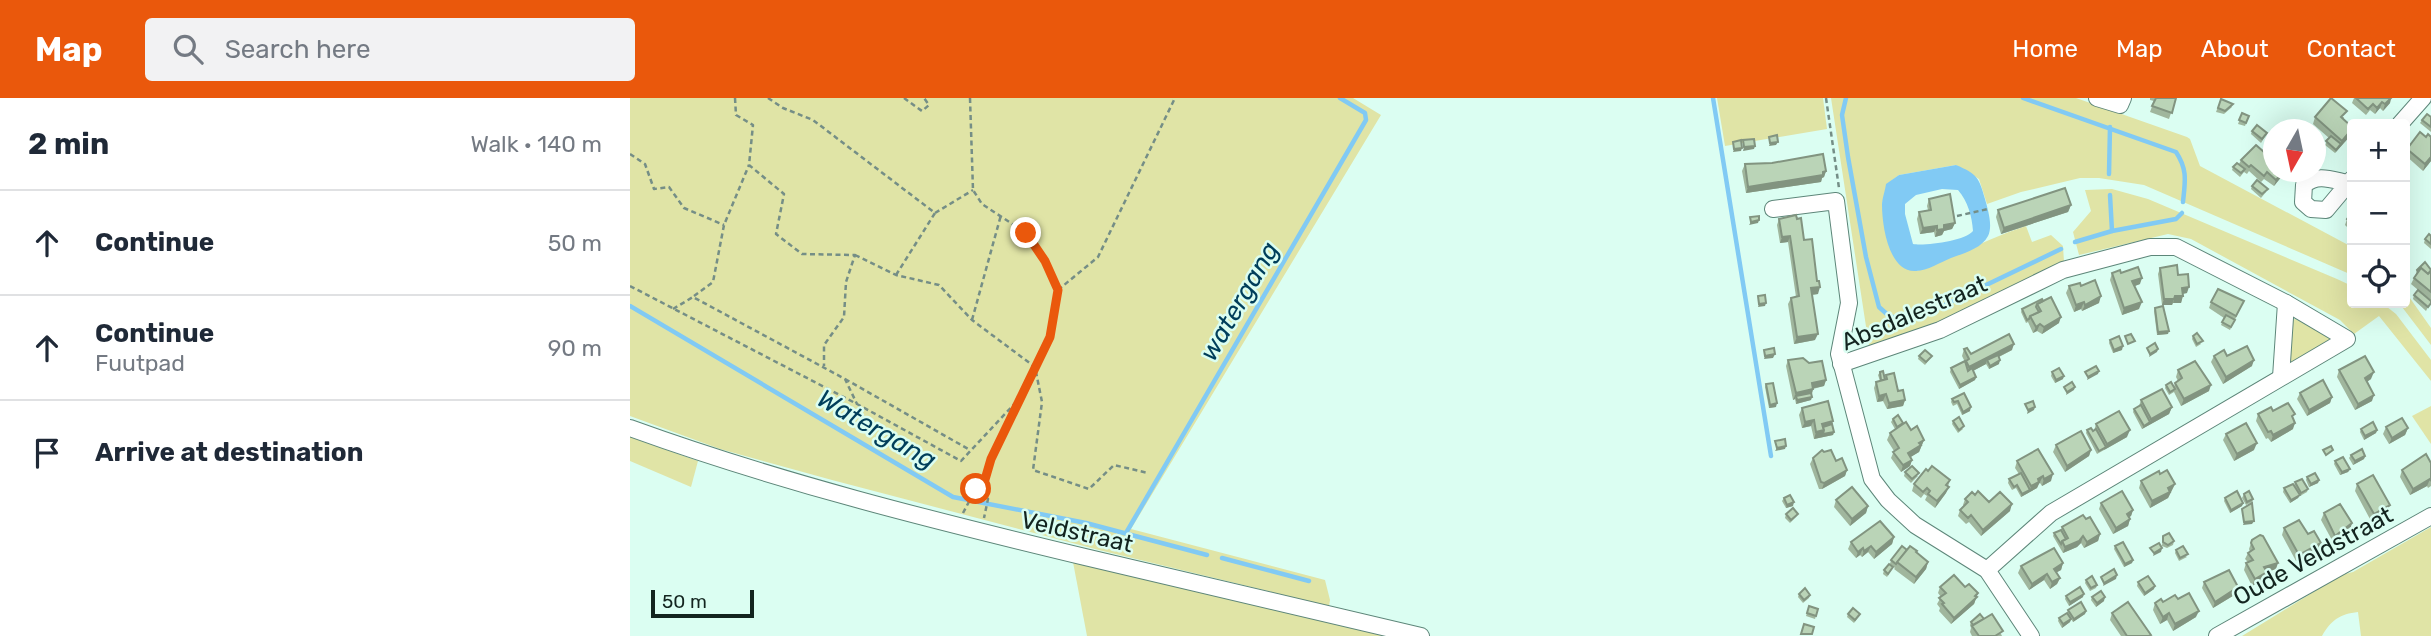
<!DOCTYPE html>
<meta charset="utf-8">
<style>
:root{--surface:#fff;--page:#f2f2f3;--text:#1f2937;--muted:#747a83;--line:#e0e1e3;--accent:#ea580c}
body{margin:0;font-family:Rubik,sans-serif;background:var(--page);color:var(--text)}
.controls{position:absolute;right:21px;top:21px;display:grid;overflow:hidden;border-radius:7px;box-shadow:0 7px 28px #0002}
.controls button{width:63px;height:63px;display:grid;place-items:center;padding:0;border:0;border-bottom:2px solid var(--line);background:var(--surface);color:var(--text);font:35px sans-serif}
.compass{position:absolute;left:1633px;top:21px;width:63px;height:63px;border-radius:50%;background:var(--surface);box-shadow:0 7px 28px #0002;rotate:189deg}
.scale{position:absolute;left:21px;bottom:18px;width:103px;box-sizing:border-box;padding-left:7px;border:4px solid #13241f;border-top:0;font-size:19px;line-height:24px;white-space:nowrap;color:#13241f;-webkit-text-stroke:5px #dbfef2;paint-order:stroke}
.stop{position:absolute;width:21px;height:21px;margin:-16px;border:5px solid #ea580c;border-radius:50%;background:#fff}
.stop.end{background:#ea580c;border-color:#fff;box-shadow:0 2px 7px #0008}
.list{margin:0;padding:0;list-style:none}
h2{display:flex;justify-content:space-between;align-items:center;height:91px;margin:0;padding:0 28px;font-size:30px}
h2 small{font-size:23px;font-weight:400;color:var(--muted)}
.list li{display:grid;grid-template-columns:46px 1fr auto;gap:21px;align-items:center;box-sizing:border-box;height:105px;padding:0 28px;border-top:2px solid var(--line)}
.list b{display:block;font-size:26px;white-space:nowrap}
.list p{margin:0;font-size:23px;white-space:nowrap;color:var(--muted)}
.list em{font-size:23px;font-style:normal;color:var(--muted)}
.icon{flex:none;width:38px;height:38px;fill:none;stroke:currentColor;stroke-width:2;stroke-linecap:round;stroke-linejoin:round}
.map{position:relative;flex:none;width:1801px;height:538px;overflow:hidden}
header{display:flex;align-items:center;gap:42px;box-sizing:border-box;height:98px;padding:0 35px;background:var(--accent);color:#fff}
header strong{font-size:33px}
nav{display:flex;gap:38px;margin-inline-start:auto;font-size:24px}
.search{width:490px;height:63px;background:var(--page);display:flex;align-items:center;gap:18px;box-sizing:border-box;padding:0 24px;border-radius:7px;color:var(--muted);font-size:26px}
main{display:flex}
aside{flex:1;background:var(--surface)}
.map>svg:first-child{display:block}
.green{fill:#e0e4a6}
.water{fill:#81caf4;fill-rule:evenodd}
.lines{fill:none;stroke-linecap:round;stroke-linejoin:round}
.stream{stroke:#81caf4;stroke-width:4.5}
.street-casing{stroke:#5d8679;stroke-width:18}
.path{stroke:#758e86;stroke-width:2.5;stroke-dasharray:5 3.5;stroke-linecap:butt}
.street{stroke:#fff;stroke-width:16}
.wall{fill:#a0b69d}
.shaded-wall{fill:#829480}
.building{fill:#bad4b7;stroke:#829480;stroke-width:2}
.route{stroke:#ea580c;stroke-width:9}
.labels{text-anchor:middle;stroke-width:5;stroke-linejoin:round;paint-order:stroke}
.street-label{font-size:24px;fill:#13241f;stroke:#dbfef2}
.water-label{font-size:26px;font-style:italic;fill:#003e5a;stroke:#dbfef2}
</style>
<header>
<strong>Map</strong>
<div class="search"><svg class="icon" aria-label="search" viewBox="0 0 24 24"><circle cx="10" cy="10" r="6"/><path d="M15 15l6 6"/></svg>Search here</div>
<nav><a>Home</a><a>Map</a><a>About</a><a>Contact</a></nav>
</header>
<main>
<aside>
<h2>2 min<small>Walk · 140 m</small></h2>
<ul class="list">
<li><svg class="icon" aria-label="ahead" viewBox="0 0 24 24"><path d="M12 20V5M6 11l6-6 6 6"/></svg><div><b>Continue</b></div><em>50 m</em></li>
<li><svg class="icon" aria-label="ahead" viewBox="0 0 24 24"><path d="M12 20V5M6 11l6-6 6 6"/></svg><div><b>Continue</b><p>Fuutpad</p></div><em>90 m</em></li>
<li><svg class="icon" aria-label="arrive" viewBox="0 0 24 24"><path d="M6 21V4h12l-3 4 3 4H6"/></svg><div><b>Arrive at destination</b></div></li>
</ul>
</aside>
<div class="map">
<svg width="1801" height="538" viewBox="0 0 1801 538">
<rect width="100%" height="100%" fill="#dbfef2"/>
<g class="green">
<polygon points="0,0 723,0 751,17 501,431 695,482 700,502 699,508 469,452 202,382 90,351 0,318"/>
<polygon points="1087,0 1193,0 1197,31 1095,48"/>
<path d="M1201,0H1446L1557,39L1560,41L1570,68L1722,149V177L1514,87L1469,80H1450L1391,94L1357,106L1349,81L1326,67L1269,77L1257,86L1252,106L1287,173C1324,159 1359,140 1396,128L1402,144L1421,137L1433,148L1434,164C1370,196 1309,233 1239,248Z"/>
<polygon points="1482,91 1518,101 1707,181 1722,188 1722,205 1752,205 1766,216 1801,262 1801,283 1749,218 1724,236 1710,222 1561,141 1538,136 1449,157 1443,134 1461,113 1455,92"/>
<polygon points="1775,193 1801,230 1801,247 1769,205 1775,205"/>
<polygon points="1665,221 1698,237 1700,243 1663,265 1658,263 1661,222"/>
<polygon points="1801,308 1801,346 1782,318"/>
<polygon points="0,339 68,363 61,389 0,363"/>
<path d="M1801,429V538H1731L1728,514C1710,516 1701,522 1692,538H1612L1711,477L1723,474Z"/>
<polygon points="443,464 769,538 457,538"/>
</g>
<path class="water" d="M1326,67C1347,76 1349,79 1355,101C1358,112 1363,128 1358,138C1351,151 1334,155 1321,160C1311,164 1297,173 1286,173C1259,175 1252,128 1252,107C1252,101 1255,93 1256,86L1269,77ZM1312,91L1328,92C1338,104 1342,118 1343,133C1335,143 1295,148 1283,146L1275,116V106L1286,97Z"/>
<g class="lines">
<g class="stream">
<polyline points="1083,0 1141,358"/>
<polyline points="1216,0 1212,17 1218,59 1236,159 1249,209 1259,218 1273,222 1302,213 1431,151"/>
<path d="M1393,0L1546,54C1558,72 1555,84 1553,104"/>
<polyline points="1479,76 1480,29"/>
<polyline points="1480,97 1482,133"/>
<polyline points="1445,144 1482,133 1546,121 1552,115"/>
<polyline points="0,208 323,399 456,425 577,457"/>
<polyline points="496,435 736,22 735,15 710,0"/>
<polyline points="592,460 679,483"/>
</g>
<defs>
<g id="street">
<polyline points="1467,0 1490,7 1493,0"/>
<polyline points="1770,26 1793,0"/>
<path d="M1718,85C1702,82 1688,75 1674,87L1673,104L1681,111L1696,112L1722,81"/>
<polyline points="1143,111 1206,103 1219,205 1209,256 1242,381 1258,402 1285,427 1357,472 1401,538"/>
<polyline points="1211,266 1310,232 1433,172 1520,149 1546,149 1656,205 1717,241 1421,415 1357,472"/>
<polyline points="1651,279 1656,205"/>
<path d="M0,330C149,384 301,422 455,459C567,486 679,512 791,538"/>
<polyline points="1587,538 1801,418"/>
</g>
</defs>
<use href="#street" class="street-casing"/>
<g class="path">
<polyline points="105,0 106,17 123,27 119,67 154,96 146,136 172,156 225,157 216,184 214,219 194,247 194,268"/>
<polyline points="138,0 153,10 183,22 305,115 266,177"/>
<polyline points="274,0 292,13 299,7 294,0"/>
<polyline points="340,0 343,92 352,106 396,135 415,163 428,192 420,239 361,361 354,385 358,401 354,420"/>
<polyline points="1196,0 1209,90"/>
<polyline points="0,56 15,66 24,91 39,89 54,110 94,127"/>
<polyline points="305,115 343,92"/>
<polyline points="1327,118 1358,111"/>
<polyline points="225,157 266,177 309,187 342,222 405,269 412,304 403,372 459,391 484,367 518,375"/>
<polyline points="0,188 227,306 331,363 388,302"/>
<polyline points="428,192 468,159 545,0"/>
<polyline points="64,198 83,184 94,127 119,67"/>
<polyline points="43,211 63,199 215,281 227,306"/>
<polyline points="342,222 371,117"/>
<polyline points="215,281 340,352"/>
<polyline points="333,415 343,396 354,385"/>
</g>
<use href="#street" class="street"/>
</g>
<g class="wall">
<polygon points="1520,0 1546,0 1539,21 1520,14 1524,3 1520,2"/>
<polygon points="1724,0 1761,0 1760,5 1753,13 1750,10 1745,16 1740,12 1736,17 1722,5"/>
<polygon points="1591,1 1602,9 1594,16 1586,14"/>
<polygon points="1612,15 1619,18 1615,28 1608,26"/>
<polygon points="1685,19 1714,19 1713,21 1721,37 1705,55 1695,47 1699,40 1683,26"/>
<polygon points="1801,19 1801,34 1790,25 1792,22"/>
<polygon points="1622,33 1637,35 1631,45 1621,36"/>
<polygon points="1796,39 1801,63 1793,73 1775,57 1777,51"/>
<polygon points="1611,62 1643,74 1654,74 1652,78 1644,88 1634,81 1631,84 1619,73 1617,76 1614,74 1610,79 1602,72 1603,69 1609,66"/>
<polygon points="1115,66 1196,73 1194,79 1192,80 1191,84 1116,95 1112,73"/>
<polygon points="1622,88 1636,94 1631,100 1621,91"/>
<polygon points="1299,101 1325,125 1322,131 1314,133 1312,137 1305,139 1304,134 1290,136 1287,121 1289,114 1298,112 1297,108"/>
<polygon points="1441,107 1438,114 1371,136 1366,119 1368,112"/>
<polygon points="1722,114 1722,134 1715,127 1717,121"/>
<polygon points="1149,121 1167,121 1174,142 1188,196 1182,197 1185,242 1164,246 1158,206 1161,200 1166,199 1158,144 1150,145 1147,127"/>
<polygon points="1801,138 1801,151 1794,145 1795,141"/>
<polygon points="1530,170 1548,177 1557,195 1553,196 1551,205 1543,205 1542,207 1532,207 1528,176"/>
<polygon points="1787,172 1801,172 1801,203 1781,186 1786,176"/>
<polygon points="1482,175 1491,175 1510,186 1504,188 1509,211 1492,217 1480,182"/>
<polygon points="1439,188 1451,188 1469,205 1452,213 1451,211 1444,214 1436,195"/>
<polygon points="1784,197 1801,203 1796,213 1783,201"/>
<polygon points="1412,201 1429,225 1412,236 1407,233 1403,235 1398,224 1396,225 1391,214 1392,211"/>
<polygon points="1614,203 1600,232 1591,227 1594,220 1579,210 1581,204"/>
<polygon points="1525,210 1538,236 1527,237 1524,213"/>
<polygon points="1563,238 1571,246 1566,249 1562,241"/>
<polygon points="1480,242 1492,252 1483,255 1479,245"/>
<polygon points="1334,251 1341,256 1382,252 1369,259 1369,266 1359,271 1356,266 1343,273 1346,279 1345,282 1329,291 1320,274 1321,270 1335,264 1332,258"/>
<polygon points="1289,258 1302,258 1295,267 1288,261"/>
<polygon points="1584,258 1597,258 1622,268 1593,286 1581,264"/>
<polygon points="1158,262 1196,282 1194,288 1183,291 1181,302 1166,306 1165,301 1163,302 1156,268"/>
<polygon points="1548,272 1579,293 1551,308 1544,294 1539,297 1535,290 1536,287 1544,289 1545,285 1548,283 1546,279"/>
<polygon points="1709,272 1741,281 1737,284 1742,303 1725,312 1707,279"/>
<polygon points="1250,274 1254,280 1256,277 1275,302 1273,308 1257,311 1253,303 1247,304 1244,290 1246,284 1250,283 1248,277"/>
<polygon points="1422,274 1433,281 1425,285 1421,278"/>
<polygon points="1136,286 1146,309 1139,310 1135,289"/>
<polygon points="1334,295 1340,313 1332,317 1327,306 1323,308 1321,304 1322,301"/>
<polygon points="1670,295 1702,299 1700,305 1677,318 1667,301"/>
<polygon points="1511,302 1542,309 1539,316 1512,331 1503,314 1504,311 1509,308"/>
<polygon points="1172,310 1202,327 1204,334 1203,337 1184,341 1181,328 1172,330 1169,317"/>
<polygon points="1643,313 1663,321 1663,331 1641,344 1638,340 1636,341 1626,323 1628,316"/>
<polygon points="1263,321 1281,332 1294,342 1289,354 1280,359 1282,362 1280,368 1271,374 1261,360 1264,353 1257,342 1260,335 1265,331 1261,324"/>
<polygon points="1323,323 1333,331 1328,335 1322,326"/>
<polygon points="1466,326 1497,339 1467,356 1456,335 1457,332 1464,333"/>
<polygon points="1756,329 1778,330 1775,337 1759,346 1753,336"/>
<polygon points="1731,331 1747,332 1746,335 1734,342 1730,334"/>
<polygon points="1596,336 1624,352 1604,363 1593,342"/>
<polygon points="1426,347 1461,352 1459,358 1435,374 1423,354"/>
<polygon points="1721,357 1735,358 1734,361 1723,367 1719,360"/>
<polygon points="1183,360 1206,363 1217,372 1215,378 1192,391 1189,391 1180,366"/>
<polygon points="1387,363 1421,383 1412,388 1410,385 1408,386 1407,390 1391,399 1386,390 1382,392 1378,385 1379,381 1389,376 1385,370"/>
<polygon points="1705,363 1720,371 1718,374 1710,377 1704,366"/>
<polygon points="1801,365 1801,388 1798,390 1797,388 1780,397 1770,379 1772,372"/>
<polygon points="1298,373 1320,382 1316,395 1305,410 1295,402 1297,398 1294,396 1291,400 1282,393 1284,386"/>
<polygon points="1275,374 1288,378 1281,385 1274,378"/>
<polygon points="1530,376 1545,386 1538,400 1520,410 1509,390 1511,383"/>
<polygon points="1677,379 1689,382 1688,385 1679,389 1676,382"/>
<polygon points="1665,384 1678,391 1677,394 1670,398 1664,388"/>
<polygon points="1727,386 1760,407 1757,413 1741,423 1725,393"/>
<polygon points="1654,390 1670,397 1668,400 1660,405 1653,394"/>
<polygon points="1614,396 1623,401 1622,404 1616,407 1612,400"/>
<polygon points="1345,397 1380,413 1351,438 1339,424 1336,426 1328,418 1330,412 1334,408 1333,407 1335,401"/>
<polygon points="1154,400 1163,408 1156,410 1152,403"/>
<polygon points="1595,400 1613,405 1612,408 1600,415 1594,403"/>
<polygon points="1206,402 1238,408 1236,415 1220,428 1204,409"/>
<polygon points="1471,405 1503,412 1501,418 1499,419 1500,421 1498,428 1483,436 1469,411"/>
<polygon points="1694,415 1720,432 1703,444 1691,422"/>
<polygon points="1156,416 1168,416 1166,419 1160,425 1155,420"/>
<polygon points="1456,421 1470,436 1468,443 1454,450 1451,445 1447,449 1433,455 1423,438 1424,435 1431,432 1432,429"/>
<polygon points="1654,430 1678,436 1691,445 1688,451 1666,463 1652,437"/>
<polygon points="1533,438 1544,443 1543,447 1537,450 1532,448"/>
<polygon points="1264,439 1262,446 1244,461 1238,454 1232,459 1230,457 1226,460 1218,451 1221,444"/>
<polygon points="1622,442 1646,471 1637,474 1635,481 1622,488 1614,472 1616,465 1618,464 1615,461 1618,455 1620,454 1619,451"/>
<polygon points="1485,448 1503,462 1502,465 1494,469 1484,451"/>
<polygon points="1277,452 1286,455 1298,464 1296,471 1284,486 1264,471 1265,470 1260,466 1261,462"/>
<polygon points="1546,452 1557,459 1549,463 1545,455"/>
<polygon points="1433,465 1431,472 1427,474 1430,480 1427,486 1420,491 1414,482 1399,492 1388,475 1391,468"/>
<polygon points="1263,469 1257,479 1253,476 1254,472"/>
<polygon points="1456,482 1467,487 1466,490 1460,493 1455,485"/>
<polygon points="1508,484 1524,491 1514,498 1507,488"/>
<polygon points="1574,484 1608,489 1606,496 1583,510 1572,490"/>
<polygon points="1310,489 1335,489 1348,495 1344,506 1321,526 1309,513 1310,510 1307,506 1311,499 1308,495"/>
<polygon points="1169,496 1180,497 1179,500 1173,505 1168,499"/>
<polygon points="1436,498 1453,499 1439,508 1435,501"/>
<polygon points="1462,499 1474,503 1466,509 1461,502"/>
<polygon points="1548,501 1566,519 1543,533 1537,522 1530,526 1523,512 1525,505"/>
<polygon points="1179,508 1188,511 1185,521 1176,518"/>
<polygon points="1438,512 1456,513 1455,516 1443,524 1441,521 1440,524 1432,530 1428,523 1429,520 1437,515"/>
<polygon points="1482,515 1520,538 1491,538 1480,522"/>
<polygon points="1218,516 1230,516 1224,525 1217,519"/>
<polygon points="1354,521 1371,536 1372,538 1342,538 1340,534 1341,530 1340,527 1341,524"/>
</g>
<g class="shaded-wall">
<polygon points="1761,0 1760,5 1753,13 1755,6"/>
<polygon points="1752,4 1750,10 1745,16 1747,10"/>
<polygon points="1722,31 1721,37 1705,55 1712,43"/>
<polygon points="1148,44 1146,47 1139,48 1140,45"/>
<polygon points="1125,48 1124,51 1113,53 1114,49"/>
<polygon points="1112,50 1111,53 1103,54 1104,51"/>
<polygon points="1801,59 1801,63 1793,73 1795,66"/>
<polygon points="1196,73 1194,79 1192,80 1191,84 1116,95 1118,89"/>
<polygon points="1653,74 1654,74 1652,78 1644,88 1646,82"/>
<polygon points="1441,107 1438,114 1371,136 1374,130"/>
<polygon points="1129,122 1128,125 1119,127 1121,124"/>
<polygon points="1325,125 1322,131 1314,133 1312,137 1305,139 1307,132 1314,127"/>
<polygon points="1307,128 1304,134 1290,136 1293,130"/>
<polygon points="1160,138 1158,144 1150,145 1152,139"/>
<polygon points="1512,180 1510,186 1500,190 1502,183"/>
<polygon points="1190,189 1188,196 1179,197 1181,190"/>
<polygon points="1559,189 1557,195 1550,196 1552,190"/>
<polygon points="1471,198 1469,205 1452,213 1455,207"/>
<polygon points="1545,198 1553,198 1551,205 1543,205"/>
<polygon points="1534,201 1544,201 1542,207 1532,207"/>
<polygon points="1454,204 1451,211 1444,214 1446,207"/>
<polygon points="1512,204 1509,211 1492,217 1494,210"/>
<polygon points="1136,205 1135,208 1128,209 1129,206"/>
<polygon points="1431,219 1429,225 1412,236 1414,229"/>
<polygon points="1410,226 1407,233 1403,235 1406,229"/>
<polygon points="1539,233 1538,236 1527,237 1528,234"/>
<polygon points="1188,236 1185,242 1164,246 1167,239"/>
<polygon points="1384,246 1382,252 1358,264 1357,262 1356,266 1337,276 1339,269"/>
<polygon points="1493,248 1492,252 1483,255 1484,252"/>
<polygon points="1528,251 1527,254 1519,259 1520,256"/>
<polygon points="1145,256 1143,260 1134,261 1135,258"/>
<polygon points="1370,262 1369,266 1359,271 1360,268"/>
<polygon points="1624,262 1622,268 1593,286 1596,279"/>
<polygon points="1469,273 1468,276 1457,282 1458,279"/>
<polygon points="1744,274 1741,281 1733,286 1735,280"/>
<polygon points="1434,278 1433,281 1425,285 1426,282"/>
<polygon points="1346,279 1345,282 1329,291 1330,287"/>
<polygon points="1196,282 1194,288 1180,291 1182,285"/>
<polygon points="1581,287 1579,293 1551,308 1554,301"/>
<polygon points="1445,289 1444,292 1436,297 1437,294"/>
<polygon points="1183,291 1181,298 1166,298 1165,301 1163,302 1166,295"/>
<polygon points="1256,296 1253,303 1247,304 1249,298"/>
<polygon points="1744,297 1742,303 1725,312 1728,306"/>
<polygon points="1182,299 1181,302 1166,306 1167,302"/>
<polygon points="1702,299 1700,305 1677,318 1679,312"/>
<polygon points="1275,302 1273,308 1257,311 1259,305"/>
<polygon points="1147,305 1146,309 1139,310 1140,307"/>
<polygon points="1341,309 1340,313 1332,317 1333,314"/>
<polygon points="1405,309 1404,312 1397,316 1398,312"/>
<polygon points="1542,309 1539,316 1512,331 1514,328 1520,324 1521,321"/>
<polygon points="1184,322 1181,328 1172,330 1175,324"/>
<polygon points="1203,323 1201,330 1192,332 1192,326"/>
<polygon points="1665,325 1663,331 1641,344 1643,337"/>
<polygon points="1778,330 1775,337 1759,346 1762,340"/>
<polygon points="1194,332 1204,334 1203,337 1184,341 1186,334"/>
<polygon points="1500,332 1497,339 1474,352 1477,346"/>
<polygon points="1747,332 1746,335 1734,342 1735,338"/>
<polygon points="1294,342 1289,354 1276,362 1278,355"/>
<polygon points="1627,345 1624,352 1604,363 1607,356"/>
<polygon points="1156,348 1155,351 1145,353 1147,350"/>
<polygon points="1461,352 1459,358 1435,374 1437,368"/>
<polygon points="1735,358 1734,361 1723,367 1725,363"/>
<polygon points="1282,362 1280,368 1271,374 1273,367"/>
<polygon points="1720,371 1718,374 1710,377 1712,374"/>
<polygon points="1217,372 1215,378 1192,391 1194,385"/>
<polygon points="1423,376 1421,383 1412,388 1414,381"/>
<polygon points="1413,378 1407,390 1391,399 1392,396 1400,392 1401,388 1408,381"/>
<polygon points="1800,381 1797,388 1780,397 1783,391"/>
<polygon points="1689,382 1688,385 1679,389 1681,386"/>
<polygon points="1545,386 1538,400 1520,410 1522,403 1538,390"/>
<polygon points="1319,389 1316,395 1305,410 1307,403"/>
<polygon points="1670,397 1668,400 1660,405 1661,402"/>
<polygon points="1164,404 1163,408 1156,410 1157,407"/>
<polygon points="1613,405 1612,408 1600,415 1601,412"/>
<polygon points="1382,406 1380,413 1351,438 1353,432"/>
<polygon points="1760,407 1757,413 1741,423 1744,416"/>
<polygon points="1238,408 1236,415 1220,428 1222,421"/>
<polygon points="1503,412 1501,418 1494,422 1497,416"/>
<polygon points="1500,421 1498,428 1483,436 1486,430"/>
<polygon points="1624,423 1622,426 1613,427 1614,424"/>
<polygon points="1722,425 1720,432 1703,444 1705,438"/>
<polygon points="1470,436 1468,443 1454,450 1457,444"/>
<polygon points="1453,438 1451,445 1447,449 1433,455 1435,449"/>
<polygon points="1264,439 1262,446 1244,461 1246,454"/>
<polygon points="1691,445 1688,451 1666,463 1669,457"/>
<polygon points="1241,448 1238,454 1232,459 1234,453"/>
<polygon points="1233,450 1230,457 1226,460 1228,454"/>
<polygon points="1532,450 1531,454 1523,458 1524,455"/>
<polygon points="1503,462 1502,465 1494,469 1495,466"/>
<polygon points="1298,464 1296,471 1284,486 1286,479"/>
<polygon points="1433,465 1431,472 1422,477 1424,471"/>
<polygon points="1648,465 1646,471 1637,474 1635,481 1622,488 1625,481 1634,469"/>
<polygon points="1417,476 1414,482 1399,492 1402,486"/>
<polygon points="1487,477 1486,481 1473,488 1474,485"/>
<polygon points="1430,480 1427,486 1420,491 1422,484"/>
<polygon points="1525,488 1524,491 1514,498 1515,495"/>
<polygon points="1608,489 1606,496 1583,510 1585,504"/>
<polygon points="1348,495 1344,506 1321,526 1324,520"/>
<polygon points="1454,496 1453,499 1439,508 1440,504"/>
<polygon points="1475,499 1474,503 1466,509 1467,505"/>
<polygon points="1456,513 1455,516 1443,524 1444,521"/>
<polygon points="1569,513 1566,519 1543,533 1545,526"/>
<polygon points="1539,515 1537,522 1530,526 1533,519"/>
<polygon points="1441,521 1440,524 1432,530 1433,526"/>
</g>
<g class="building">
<polygon points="1526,0 1546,0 1542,15 1522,8"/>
<polygon points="1701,0 1717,13 1711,19 1722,29 1722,31 1712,43 1685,19"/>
<polygon points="1726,0 1761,0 1755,6 1752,4 1747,10 1743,6 1738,11"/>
<polygon points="1591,1 1603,6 1595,13 1588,10"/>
<polygon points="1612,15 1619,18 1616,25 1609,22"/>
<polygon points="1797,16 1801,19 1801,29 1792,22"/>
<polygon points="1627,27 1637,35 1632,41 1622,33"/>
<polygon points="1790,34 1796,39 1798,36 1801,39 1801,59 1795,66 1777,51"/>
<polygon points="1147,37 1148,44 1140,45 1139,39"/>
<polygon points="1701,38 1711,46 1706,52 1696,43"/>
<polygon points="1124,41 1125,48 1114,49 1113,42"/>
<polygon points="1111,42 1112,50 1104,51 1103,44"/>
<polygon points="1626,47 1643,62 1643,74 1653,74 1646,82 1637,74 1634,78 1621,67 1619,69 1611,62"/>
<polygon points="1193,56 1196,73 1193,74 1193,77 1118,89 1115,66 1142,65"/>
<polygon points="1607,65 1615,71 1611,75 1603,69"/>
<polygon points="1627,82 1638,91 1632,96 1622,88"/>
<polygon points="1435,90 1441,107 1374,130 1368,112"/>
<polygon points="1320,96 1325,125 1314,127 1314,131 1307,132 1307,128 1293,130 1289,114 1301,112 1299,101"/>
<polygon points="1722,114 1722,125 1717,121"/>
<polygon points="1166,117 1167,121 1171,120 1174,142 1182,141 1187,183 1189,183 1190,189 1181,190 1188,236 1167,239 1161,200 1169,198 1160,138 1152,139 1149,121"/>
<polygon points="1129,118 1129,122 1121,124 1120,119"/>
<polygon points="1799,136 1801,138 1801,146 1795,141"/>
<polygon points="1795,164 1801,172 1798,176 1791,170 1788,174 1787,172"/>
<polygon points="1547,167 1548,177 1558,176 1559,189 1552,190 1553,198 1545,198 1544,201 1534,201 1530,170"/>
<polygon points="1508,169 1512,180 1502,183 1512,204 1494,210 1482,175 1490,172 1491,175"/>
<polygon points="1791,170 1798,176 1801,173 1801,194 1784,180"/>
<polygon points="1465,182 1471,198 1455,207 1454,204 1446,207 1439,188 1450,185 1451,188"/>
<polygon points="1588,191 1614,203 1606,218 1581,204"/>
<polygon points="1788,192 1801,203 1801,205 1798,209 1784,197"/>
<polygon points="1135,197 1136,205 1129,206 1128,198"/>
<polygon points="1421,199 1431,219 1414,229 1410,226 1406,229 1400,218 1411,213 1407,206"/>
<polygon points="1412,201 1413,203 1407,206 1406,209 1409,214 1400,218 1399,221 1397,222 1392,211"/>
<polygon points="1533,208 1539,233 1528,234 1525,210"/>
<polygon points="1596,217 1605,222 1601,229 1592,224"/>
<polygon points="1567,235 1573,243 1567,246 1563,238"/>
<polygon points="1379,236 1384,246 1339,269 1336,263 1339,261 1334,251 1337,250 1341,256"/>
<polygon points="1501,236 1505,243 1498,246 1495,238"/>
<polygon points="1489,238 1493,248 1484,252 1480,242"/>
<polygon points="1525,245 1528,251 1520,256 1517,250"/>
<polygon points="1617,248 1624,262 1596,279 1584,258 1594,252 1597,258"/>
<polygon points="1144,250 1145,256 1135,258 1134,252"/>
<polygon points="1295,252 1302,258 1296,264 1289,258"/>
<polygon points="1368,257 1370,262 1360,268 1357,262"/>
<polygon points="1735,258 1744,274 1735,280 1744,297 1728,306 1709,272"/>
<polygon points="1173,260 1179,265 1192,263 1196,282 1182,285 1183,291 1166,295 1158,262"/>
<polygon points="1335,263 1338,273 1342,270 1346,279 1330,287 1321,270"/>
<polygon points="1565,263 1581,287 1554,301 1545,285 1552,280 1548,272"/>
<polygon points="1466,268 1469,273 1458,279 1455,274"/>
<polygon points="1429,270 1434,278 1426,282 1422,274"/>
<polygon points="1253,273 1255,282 1251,282 1250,274"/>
<polygon points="1264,275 1268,293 1273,292 1275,302 1259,305 1256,296 1249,298 1246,284 1257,281 1256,277"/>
<polygon points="1693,282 1702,299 1679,312 1670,295"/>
<polygon points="1442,284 1445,289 1437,294 1434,289"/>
<polygon points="1541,284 1545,291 1540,294 1536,287"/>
<polygon points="1143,285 1147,305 1140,307 1136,286"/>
<polygon points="1532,291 1542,309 1521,321 1511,302"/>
<polygon points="1181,295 1182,299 1167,302 1166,298"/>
<polygon points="1334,295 1341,309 1333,314 1328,303 1324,304 1322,301"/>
<polygon points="1198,303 1203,323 1192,326 1194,332 1186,334 1184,322 1175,324 1172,310"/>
<polygon points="1403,303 1405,309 1398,312 1395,306"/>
<polygon points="1658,305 1665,316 1662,318 1665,325 1643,337 1641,333 1638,334 1628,316 1641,309 1643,313"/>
<polygon points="1511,307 1520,324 1514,328 1504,311"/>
<polygon points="1489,313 1500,332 1477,346 1466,326"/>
<polygon points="1268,317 1273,325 1267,329 1263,321"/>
<polygon points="1329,319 1334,328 1329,332 1323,323"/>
<polygon points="1772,320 1778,330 1762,340 1756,329"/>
<polygon points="1276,324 1281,332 1287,328 1294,342 1289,345 1291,347 1278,355 1282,362 1273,367 1263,354 1269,350 1260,335"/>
<polygon points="1743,324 1747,332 1735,338 1731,331"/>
<polygon points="1616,325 1627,345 1607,356 1596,336"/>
<polygon points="1202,326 1204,334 1193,336 1194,332 1193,329"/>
<polygon points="1461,330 1463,333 1466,331 1476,349 1469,353 1457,332"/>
<polygon points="1451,333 1461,352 1437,368 1426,347"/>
<polygon points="1155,341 1156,348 1147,350 1145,343"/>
<polygon points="1701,348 1703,352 1696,357 1693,352"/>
<polygon points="1408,351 1423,376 1414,381 1413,378 1408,381 1409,384 1401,388 1387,363"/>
<polygon points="1732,351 1735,358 1725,363 1721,357"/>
<polygon points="1192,352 1194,354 1201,352 1206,363 1212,360 1217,372 1194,385 1191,384 1183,360"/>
<polygon points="1796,356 1801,365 1801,383 1800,381 1783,391 1772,372"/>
<polygon points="1713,359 1720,371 1712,374 1705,363"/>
<polygon points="1282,368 1289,375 1282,381 1275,374"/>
<polygon points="1302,368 1320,382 1316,387 1319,389 1307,403 1298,396 1300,393 1297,390 1293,394 1284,386 1296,371 1298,373"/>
<polygon points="1537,372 1545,386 1538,390 1540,394 1522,403 1511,383 1529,373 1530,376"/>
<polygon points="1391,375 1400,392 1392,396 1387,387 1384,389 1379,381"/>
<polygon points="1685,375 1689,382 1681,386 1677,379"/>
<polygon points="1743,377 1760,407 1744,416 1727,386"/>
<polygon points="1672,381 1678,391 1671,395 1665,384"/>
<polygon points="1663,386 1670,397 1661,402 1654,390"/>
<polygon points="1222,389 1238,408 1222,421 1206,402"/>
<polygon points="1348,393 1359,404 1370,394 1382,406 1353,432 1341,417 1338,420 1330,412 1338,404 1335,401 1342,394 1345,397"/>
<polygon points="1492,393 1503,412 1497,416 1500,421 1486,430 1471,405"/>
<polygon points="1607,393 1613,405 1601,412 1595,400"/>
<polygon points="1619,393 1623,401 1617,404 1614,396"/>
<polygon points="1160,397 1164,404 1157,407 1154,400"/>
<polygon points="1622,405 1624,423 1614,424 1612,411"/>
<polygon points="1710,406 1722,425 1705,438 1694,415"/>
<polygon points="1163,410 1168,416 1161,422 1156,416"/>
<polygon points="1453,417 1456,421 1460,419 1470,436 1457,444 1453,438 1449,443 1435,449 1432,443 1438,440 1432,429"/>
<polygon points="1669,422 1678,436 1684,433 1691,445 1669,457 1654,430"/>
<polygon points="1250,423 1264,439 1246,454 1241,448 1234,453 1233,450 1228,454 1221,444"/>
<polygon points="1431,432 1436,441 1432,443 1431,446 1424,435"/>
<polygon points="1539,435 1544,443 1538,447 1533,444 1533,438"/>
<polygon points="1630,437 1633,438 1648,465 1634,469 1637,474 1625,481 1616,465 1623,462 1618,455 1624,451 1621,445 1622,442"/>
<polygon points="1493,444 1503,462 1495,466 1485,448"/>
<polygon points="1529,445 1532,450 1524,455 1520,450"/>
<polygon points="1272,448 1277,452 1266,466 1261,462"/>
<polygon points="1280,448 1287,453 1286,454 1298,464 1286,479 1267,464"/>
<polygon points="1553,448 1558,456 1550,460 1546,452"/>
<polygon points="1424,450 1433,465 1424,471 1430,480 1422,484 1417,476 1402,486 1391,468"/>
<polygon points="1259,466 1263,469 1258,476 1254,472"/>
<polygon points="1484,471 1487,477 1474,485 1471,479"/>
<polygon points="1599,472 1608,489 1585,504 1574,484"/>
<polygon points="1324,477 1335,489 1339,486 1348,495 1345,498 1347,499 1324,520 1312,506 1314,505 1309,500 1316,495 1310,489"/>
<polygon points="1462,478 1467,487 1461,490 1456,482"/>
<polygon points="1518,478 1525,488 1515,495 1508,484"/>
<polygon points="1450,489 1454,496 1440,504 1436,498"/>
<polygon points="1175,490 1180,497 1174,502 1169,496"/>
<polygon points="1471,493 1475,499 1467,505 1462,499"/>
<polygon points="1559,495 1569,513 1545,526 1539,515 1533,519 1525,505 1531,501 1533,504 1545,497 1548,501"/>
<polygon points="1451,504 1456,513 1444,521 1438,512"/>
<polygon points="1498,504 1521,537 1519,538 1497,538 1482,515"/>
<polygon points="1179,508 1188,511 1186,518 1177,515"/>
<polygon points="1223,510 1230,516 1225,522 1218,516"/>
<polygon points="1437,515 1441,521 1433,526 1429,520"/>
<polygon points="1350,516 1354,521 1343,527 1341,524"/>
<polygon points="1362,516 1373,533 1365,538 1349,538 1342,528"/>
<polygon points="1174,526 1184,529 1182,536 1171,536"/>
</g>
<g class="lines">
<polyline class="route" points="346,391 354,385 361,361 420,239 428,192 415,163 396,135"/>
</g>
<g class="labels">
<g class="street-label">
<text transform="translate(1284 215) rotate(-23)" y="8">Absdalestraat</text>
<text transform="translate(447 434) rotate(13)" y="8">Veldstraat</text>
<text transform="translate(1683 458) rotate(-29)" y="8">Oude Veldstraat</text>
</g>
<g class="water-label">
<text transform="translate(609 203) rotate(-60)" y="9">watergang</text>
<text transform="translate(247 331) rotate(30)" y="9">Watergang</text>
</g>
</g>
</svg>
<div class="controls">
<button>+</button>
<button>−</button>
<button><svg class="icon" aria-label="locate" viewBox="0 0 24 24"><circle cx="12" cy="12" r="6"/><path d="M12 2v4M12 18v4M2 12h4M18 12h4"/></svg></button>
</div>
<svg class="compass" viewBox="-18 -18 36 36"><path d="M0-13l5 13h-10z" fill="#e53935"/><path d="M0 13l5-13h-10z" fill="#747a83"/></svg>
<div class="scale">50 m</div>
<div class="stop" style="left:346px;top:391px"></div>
<div class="stop end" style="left:396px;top:135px"></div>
</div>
</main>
